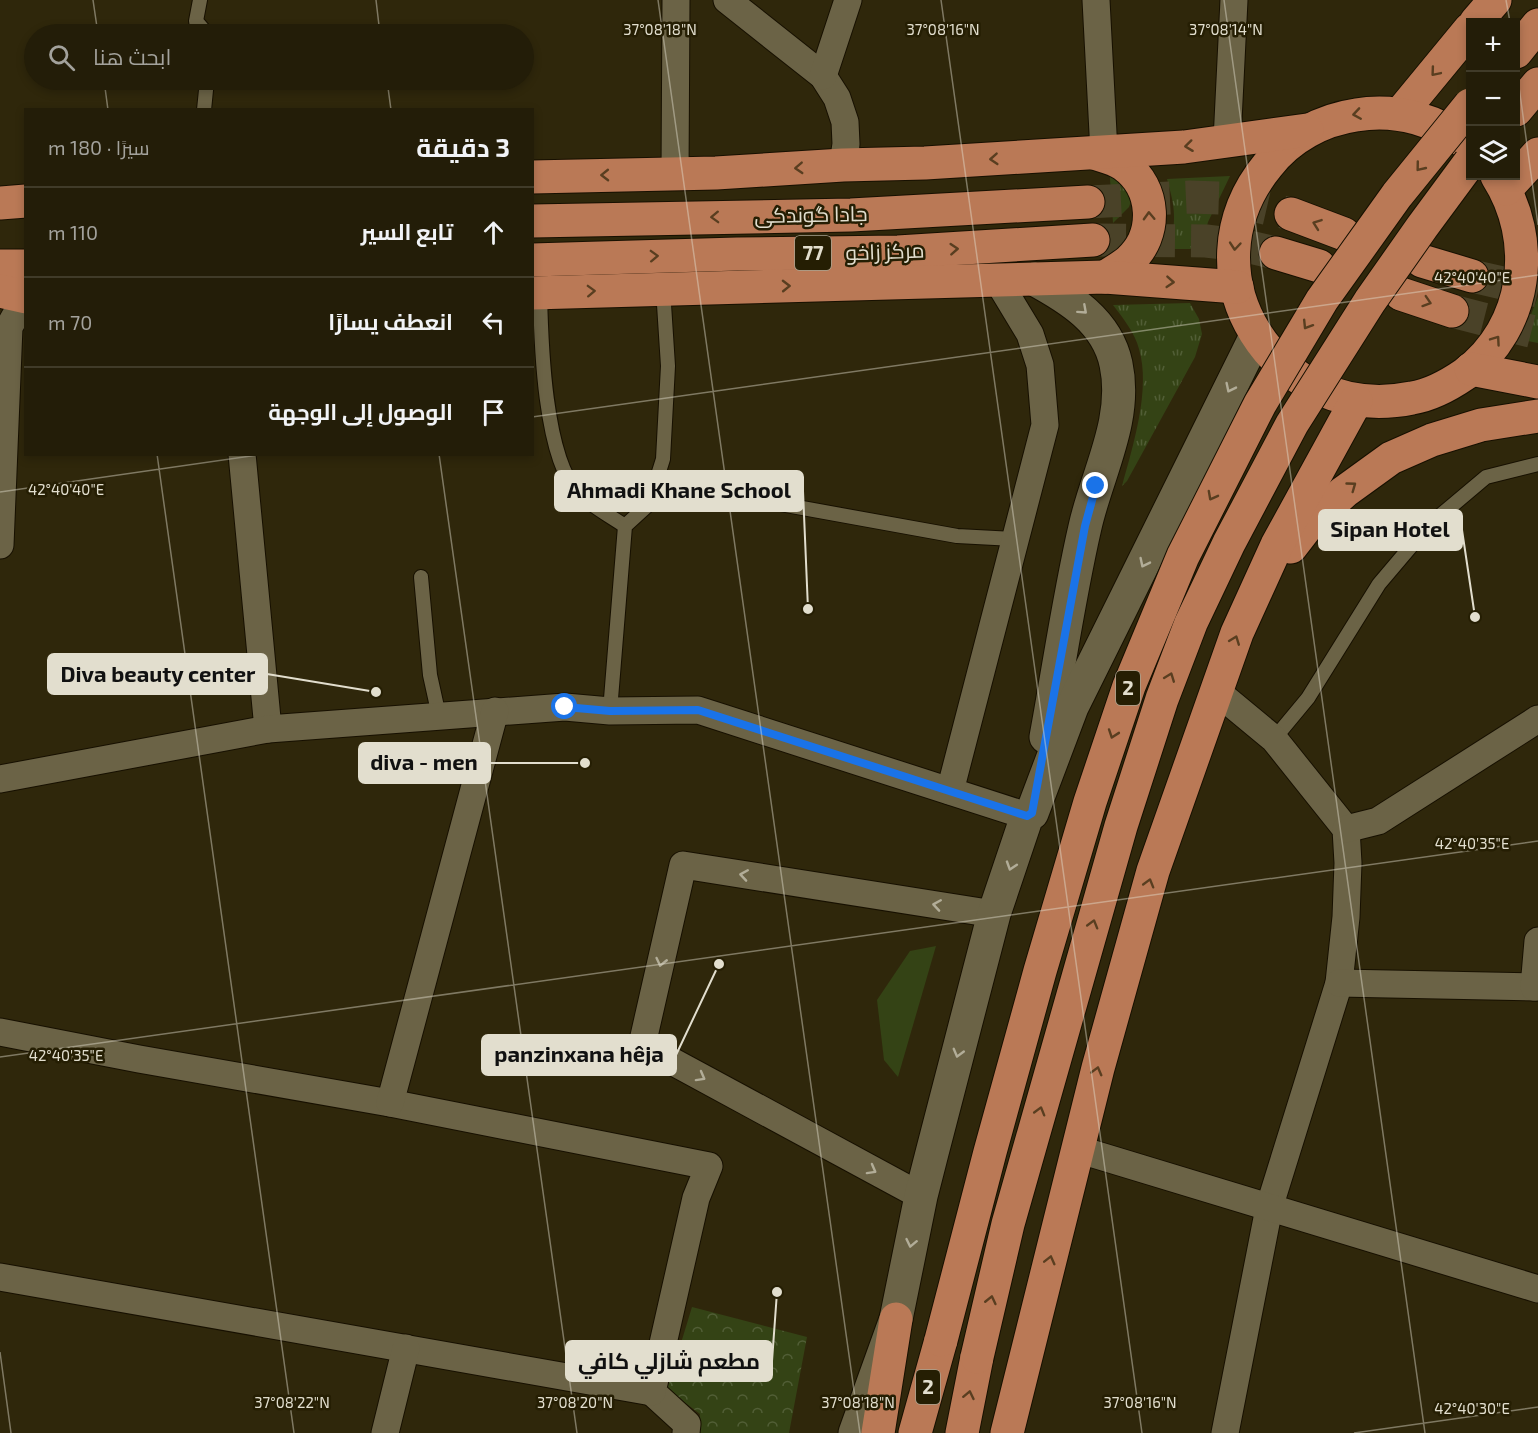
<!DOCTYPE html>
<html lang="ar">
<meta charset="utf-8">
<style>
:root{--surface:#231d08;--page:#2b2612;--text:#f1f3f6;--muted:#a3a29c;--line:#403b29}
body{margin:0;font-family:"Exo 2",Cairo,sans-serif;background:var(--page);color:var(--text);direction:rtl}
.controls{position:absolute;right:18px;top:18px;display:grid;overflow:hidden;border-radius:0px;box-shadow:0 3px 9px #0003}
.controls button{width:54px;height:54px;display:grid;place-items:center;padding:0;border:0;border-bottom:2px solid var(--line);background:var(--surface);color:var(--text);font:30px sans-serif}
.stop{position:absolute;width:18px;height:18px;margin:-14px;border:4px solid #1a73e8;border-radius:50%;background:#fff}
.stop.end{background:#1a73e8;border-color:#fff;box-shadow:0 2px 6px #0008}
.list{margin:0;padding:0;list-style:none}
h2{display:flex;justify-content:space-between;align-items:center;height:78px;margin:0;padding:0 24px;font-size:26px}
h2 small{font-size:20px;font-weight:400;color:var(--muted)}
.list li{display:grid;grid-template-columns:39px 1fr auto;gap:18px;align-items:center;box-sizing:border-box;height:90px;padding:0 24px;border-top:2px solid var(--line)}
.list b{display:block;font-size:22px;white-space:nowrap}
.list em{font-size:20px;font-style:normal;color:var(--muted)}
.icon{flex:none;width:33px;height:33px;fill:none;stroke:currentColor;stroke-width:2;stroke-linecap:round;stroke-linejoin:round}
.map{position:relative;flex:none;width:1538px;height:1433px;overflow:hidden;direction:ltr}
.search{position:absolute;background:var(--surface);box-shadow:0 3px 9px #0003;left:24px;top:24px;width:510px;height:66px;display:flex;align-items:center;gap:15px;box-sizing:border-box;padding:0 21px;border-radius:33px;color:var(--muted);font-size:22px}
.panel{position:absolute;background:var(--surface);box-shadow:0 3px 9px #0003;left:24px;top:108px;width:510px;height:348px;border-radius:0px;direction:rtl}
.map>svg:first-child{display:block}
.grass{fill:url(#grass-tufts)}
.park{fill:url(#park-crowns)}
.garden{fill:#344315}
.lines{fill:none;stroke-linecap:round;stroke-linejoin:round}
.highway-tunnel{stroke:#4a4228;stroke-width:33;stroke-dasharray:33 16;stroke-linecap:butt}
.lane-casing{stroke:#171000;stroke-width:16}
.street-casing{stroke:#171000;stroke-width:29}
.secondary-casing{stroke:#171000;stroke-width:35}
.highway-casing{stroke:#171000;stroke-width:35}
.lane{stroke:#6b6346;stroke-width:14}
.street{stroke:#6b6346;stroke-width:27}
.secondary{stroke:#6b6346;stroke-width:33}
.highway{stroke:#ba7956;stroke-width:33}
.highway-bridge-casing{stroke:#171000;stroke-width:35;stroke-linecap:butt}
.highway-bridge{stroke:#ba7956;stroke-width:33}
.oneway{stroke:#593e20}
.oneway2{stroke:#b2ad98}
.route{stroke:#1a73e8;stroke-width:8}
.ticks{fill:none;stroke:#e2dece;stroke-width:1.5;stroke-opacity:0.45}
.labels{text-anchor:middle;stroke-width:5;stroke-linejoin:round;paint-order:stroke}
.shield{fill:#251e03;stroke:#a9a491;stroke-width:1.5}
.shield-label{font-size:20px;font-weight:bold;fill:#e2dece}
.street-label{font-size:21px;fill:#e2dece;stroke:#251e03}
.ticks-label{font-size:15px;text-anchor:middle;fill:#e2dece;stroke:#251e03;stroke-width:5;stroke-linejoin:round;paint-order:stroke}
.leader{fill:none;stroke:#e2dece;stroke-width:2}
.callout-dot{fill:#e2dece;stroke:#251e03;stroke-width:2}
.callout{fill:#e2dece;stroke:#e2dece;stroke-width:2}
.callout-label{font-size:22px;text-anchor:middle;font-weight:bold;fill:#111}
</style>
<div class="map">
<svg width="1538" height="1433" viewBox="0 0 1538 1433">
<defs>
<pattern id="grass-tufts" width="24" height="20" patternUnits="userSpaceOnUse" patternTransform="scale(1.5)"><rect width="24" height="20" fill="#344315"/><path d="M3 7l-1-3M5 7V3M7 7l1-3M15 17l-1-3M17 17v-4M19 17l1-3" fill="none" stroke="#515e36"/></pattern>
<pattern id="park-crowns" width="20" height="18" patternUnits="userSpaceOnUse" patternTransform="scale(1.5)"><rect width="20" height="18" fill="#344315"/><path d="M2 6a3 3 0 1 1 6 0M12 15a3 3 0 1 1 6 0" fill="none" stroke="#515e36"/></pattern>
</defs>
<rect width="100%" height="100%" fill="#2f270b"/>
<g class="grass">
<polygon points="1109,163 1132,198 1129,207 1113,223"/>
<path d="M1230,176L1208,222L1201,249H1169C1177,221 1175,207 1167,179Z"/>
<polygon points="1538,297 1538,343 1517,339 1530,317"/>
<path d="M1190,303L1199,319L1202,334L1195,357L1127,481L1122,486C1133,446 1151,389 1139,349C1135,333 1123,318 1113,305Z"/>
</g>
<polygon class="park" points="692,1307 807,1337 789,1433 697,1433 700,1414 667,1389"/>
<polygon class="garden" points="936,946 898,1077 884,1060 877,1000 910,951"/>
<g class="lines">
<g class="highway-tunnel">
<polyline points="1088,202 1190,197 1222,198 1291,214"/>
<polyline points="1093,240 1206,241 1241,245 1276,253"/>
<polyline points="1472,276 1538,291"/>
<polyline points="1452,311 1538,333"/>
</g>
<defs>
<g id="lane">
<polyline points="200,0 196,21 207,34"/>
<polyline points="204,110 207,80"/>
<path d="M540,293C541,341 544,459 579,494C592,506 610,516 625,526"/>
<polyline points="649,504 663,459 668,366 663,289"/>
<polyline points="421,577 430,675 439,716"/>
<polyline points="610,711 625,526 649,504 675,494 747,498 957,536 1014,539"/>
<polyline points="1274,739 1308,698 1379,584 1429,525 1486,477 1538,464"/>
</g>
<g id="street">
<polyline points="727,0 823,76 837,98 845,122 846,144 843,165"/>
<polyline points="1096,0 1104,152"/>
<polyline points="823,76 848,0"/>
<polyline points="1227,141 1234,0"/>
<polyline points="675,174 676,0"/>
<polyline points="242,454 268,729"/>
<polyline points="0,545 9,327 26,297"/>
<polyline points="1216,691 1274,739 1346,829 1348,863 1346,917 1339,983 1269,1208 1225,1433"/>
<polyline points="0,779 268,729 565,707 610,711 698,710 1027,816"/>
<polyline points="950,791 1045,425 1040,365 1030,334 998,281"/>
<polyline points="1346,829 1378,821 1538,719"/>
<polyline points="1339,983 1538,987"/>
<polyline points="1534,987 1538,941"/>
<polyline points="0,1032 139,1059 390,1103 709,1166 696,1198 652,1392 687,1424 686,1433"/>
<polyline points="390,1103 495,711"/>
<polyline points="1077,1149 1538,1289"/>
<polyline points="921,1196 642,1045 683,865 994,914"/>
<polyline points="0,1277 652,1392"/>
<polyline points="385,1433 406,1348"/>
</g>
<g id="secondary">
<path d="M1034,279C1069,298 1107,321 1116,364C1128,420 1097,473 1085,527C1069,596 1059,667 1046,737"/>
<polyline points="855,1433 896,1319 921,1196 932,1153 994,914 1027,816 1032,813 1072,707 1256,336"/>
</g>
<g id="highway">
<polyline points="1476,22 1495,0"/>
<polyline points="1516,52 1538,25"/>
<polyline points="1516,110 1538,84"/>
<polyline points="1400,114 1470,29"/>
<path d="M1470,146C1438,120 1397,108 1356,115C1322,120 1290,137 1268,165C1179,273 1275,426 1412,398C1431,395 1449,385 1465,374C1528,327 1538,240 1497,176"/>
<path d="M1094,153C1103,156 1116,159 1124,165C1156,188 1158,235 1129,261C1122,267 1113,272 1105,277"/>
<polyline points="532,177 716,173 843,165 925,163 1184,147 1307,130"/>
<polyline points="1506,189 1538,154"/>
<polyline points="0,203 26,201"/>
<polyline points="1291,214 1344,234"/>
<polyline points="532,221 851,215 1088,202"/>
<polyline points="1276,253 1319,266"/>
<polyline points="532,260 737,254 898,252 1093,240"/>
<polyline points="1422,261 1472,276"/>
<polyline points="0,266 26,266"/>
<polyline points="0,291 26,297"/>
<polyline points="532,293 1105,277 1237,287"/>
<polyline points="1401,294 1452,311"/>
<polyline points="1471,369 1538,382"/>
<polyline points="1291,547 1308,525 1344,492 1391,458 1432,440 1481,425 1538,416"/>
<polyline points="878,1433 896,1319"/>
<polyline points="915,1433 941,1340"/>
<polyline points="962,1433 977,1357"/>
<polyline points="1007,1433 1098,1068 1153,871 1237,633 1277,545 1356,401"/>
</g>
</defs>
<use href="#lane" class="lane-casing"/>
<use href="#street" class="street-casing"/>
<use href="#secondary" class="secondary-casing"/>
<use href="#highway" class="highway-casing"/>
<use href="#lane" class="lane"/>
<use href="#street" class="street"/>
<use href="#secondary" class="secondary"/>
<use href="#highway" class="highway"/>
<defs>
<g id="highway-bridge">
<polyline points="941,1340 990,1152 1040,971 1090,802 1129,686 1183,556 1260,404 1322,300 1397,195 1470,105"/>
<polyline points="977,1357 1008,1224 1121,826 1162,699 1191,623 1229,543 1292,424 1370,301 1422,227 1470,162"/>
</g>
</defs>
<use href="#highway-bridge" class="highway-bridge-casing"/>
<use href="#highway-bridge" class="highway-bridge"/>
</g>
<defs><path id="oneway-chevron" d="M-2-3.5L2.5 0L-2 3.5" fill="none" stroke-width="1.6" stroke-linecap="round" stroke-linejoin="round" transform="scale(1.5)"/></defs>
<g class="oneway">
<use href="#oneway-chevron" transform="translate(1435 72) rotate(130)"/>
<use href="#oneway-chevron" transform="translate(1357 114) rotate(171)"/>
<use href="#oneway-chevron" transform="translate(1189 146) rotate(173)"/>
<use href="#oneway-chevron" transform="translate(994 159) rotate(176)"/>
<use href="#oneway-chevron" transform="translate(1420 167) rotate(129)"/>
<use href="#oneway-chevron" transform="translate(799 168) rotate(177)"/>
<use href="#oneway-chevron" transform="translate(605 175) rotate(179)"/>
<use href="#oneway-chevron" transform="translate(1149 216) rotate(-92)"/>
<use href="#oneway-chevron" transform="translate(715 217) rotate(178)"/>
<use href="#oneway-chevron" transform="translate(1317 224) rotate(-160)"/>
<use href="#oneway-chevron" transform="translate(1235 246) rotate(95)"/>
<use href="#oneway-chevron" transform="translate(954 249) rotate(-4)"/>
<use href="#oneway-chevron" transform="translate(654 256) rotate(-2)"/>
<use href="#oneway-chevron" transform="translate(1170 282) rotate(4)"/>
<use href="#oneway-chevron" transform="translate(786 286) rotate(-1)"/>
<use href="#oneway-chevron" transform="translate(591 291) rotate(-2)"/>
<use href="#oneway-chevron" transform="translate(1427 302) rotate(18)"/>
<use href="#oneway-chevron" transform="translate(1307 325) rotate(122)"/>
<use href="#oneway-chevron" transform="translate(1496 340) rotate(-55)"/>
<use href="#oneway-chevron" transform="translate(1352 486) rotate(-36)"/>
<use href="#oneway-chevron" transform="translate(1212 496) rotate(118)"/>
<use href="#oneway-chevron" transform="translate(1235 640) rotate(-69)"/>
<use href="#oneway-chevron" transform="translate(1170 677) rotate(-69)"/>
<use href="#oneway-chevron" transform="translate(1113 734) rotate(109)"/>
<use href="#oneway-chevron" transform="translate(1149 883) rotate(-74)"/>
<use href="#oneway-chevron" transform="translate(1093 924) rotate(-74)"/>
<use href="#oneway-chevron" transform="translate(1097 1071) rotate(-75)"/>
<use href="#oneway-chevron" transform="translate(1040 1111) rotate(-74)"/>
<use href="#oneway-chevron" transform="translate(1050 1260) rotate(-76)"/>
<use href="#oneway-chevron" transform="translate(991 1300) rotate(-77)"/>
<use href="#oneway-chevron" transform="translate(969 1395) rotate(-78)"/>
</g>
<g class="oneway2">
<use href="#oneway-chevron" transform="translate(1083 310) rotate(42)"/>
<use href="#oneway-chevron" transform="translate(1230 388) rotate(116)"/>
<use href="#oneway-chevron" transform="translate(1144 563) rotate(116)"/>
<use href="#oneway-chevron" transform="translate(1011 866) rotate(108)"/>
<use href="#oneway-chevron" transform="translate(744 875) rotate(-171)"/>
<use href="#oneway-chevron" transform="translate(937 905) rotate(-171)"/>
<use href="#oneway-chevron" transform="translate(661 962) rotate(103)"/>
<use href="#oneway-chevron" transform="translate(958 1053) rotate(105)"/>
<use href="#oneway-chevron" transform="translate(701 1077) rotate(29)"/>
<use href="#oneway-chevron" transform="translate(872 1170) rotate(29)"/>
<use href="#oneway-chevron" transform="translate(911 1243) rotate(102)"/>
</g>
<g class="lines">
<polyline class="route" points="565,707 610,711 698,710 1027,816 1032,813 1085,526 1096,486"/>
</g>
<path class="ticks" d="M93,0L98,34M376,0L380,34M658,0L860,1433M941,0L1142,1433M1224,0L1425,1433M1506,0L1510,22M1516,65L1538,225M104,80L108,110M387,80L391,110M532,417L1538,275M157,454L294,1433M439,454L577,1433M0,492L264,454M0,1057L1538,841M0,1352L11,1433M1354,1433L1538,1407"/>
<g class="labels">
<g class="shield">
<rect x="795" y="236" width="36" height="34" rx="4.5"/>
<rect x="1116" y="671" width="24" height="34" rx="4.5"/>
<rect x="916" y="1370" width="24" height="34" rx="4.5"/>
</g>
<g class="shield-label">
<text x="813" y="260">77</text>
<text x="1128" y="695">2</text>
<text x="928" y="1394">2</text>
</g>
<g class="street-label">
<text transform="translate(811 215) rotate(-1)" y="7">جادا گوندکی</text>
<text transform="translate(885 252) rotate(-2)" y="7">مركز زاخو</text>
</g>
</g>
<g class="ticks-label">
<text x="660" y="35">37°08'18"N</text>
<text x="943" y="35">37°08'16"N</text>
<text x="1226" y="35">37°08'14"N</text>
<text x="1472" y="283">42°40'40"E</text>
<text x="66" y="495">42°40'40"E</text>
<text x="1472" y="849">42°40'35"E</text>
<text x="66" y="1061">42°40'35"E</text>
<text x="292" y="1408">37°08'22"N</text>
<text x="575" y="1408">37°08'20"N</text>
<text x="858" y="1408">37°08'18"N</text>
<text x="1140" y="1408">37°08'16"N</text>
<text x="1472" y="1414">42°40'30"E</text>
</g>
<path class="leader" d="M808 609L803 491M1475 617L1462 530M376 692L267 674M585 763L490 763M719 964L676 1055M777 1292L772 1361"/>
<g class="callout-dot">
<circle cx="808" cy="609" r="6"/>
<circle cx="1475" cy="617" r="6"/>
<circle cx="376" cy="692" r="6"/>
<circle cx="585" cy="763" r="6"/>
<circle cx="719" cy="964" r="6"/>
<circle cx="777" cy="1292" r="6"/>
</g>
<g class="callout">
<rect x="555" y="471" width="248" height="40" rx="6"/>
<rect x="1319" y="510" width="143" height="40" rx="6"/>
<rect x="48" y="654" width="219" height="40" rx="6"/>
<rect x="359" y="743" width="131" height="40" rx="6"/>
<rect x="482" y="1035" width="194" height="40" rx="6"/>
<rect x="566" y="1341" width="206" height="40" rx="6"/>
</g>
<g class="callout-label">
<text x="679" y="498">Ahmadi Khane School</text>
<text x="1390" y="537">Sipan Hotel</text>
<text x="158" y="682">Diva beauty center</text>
<text x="424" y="770">diva - men</text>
<text x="579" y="1062">panzinxana hêja</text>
<text x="669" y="1369">مطعم شازلي كافي</text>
</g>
</svg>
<div class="controls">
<button>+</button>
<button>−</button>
<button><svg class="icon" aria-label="layers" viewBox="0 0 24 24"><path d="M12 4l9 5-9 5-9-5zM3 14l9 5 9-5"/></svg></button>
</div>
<div class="stop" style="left:565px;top:707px"></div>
<div class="stop end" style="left:1096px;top:486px"></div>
<div class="search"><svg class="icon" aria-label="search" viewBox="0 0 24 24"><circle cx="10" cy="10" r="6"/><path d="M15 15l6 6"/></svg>ابحث هنا</div>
<section class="panel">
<h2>3 دقيقة<small>سيرًا · 180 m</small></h2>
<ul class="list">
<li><svg class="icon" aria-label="ahead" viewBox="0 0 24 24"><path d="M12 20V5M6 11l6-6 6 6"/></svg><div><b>تابع السير</b></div><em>110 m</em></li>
<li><svg class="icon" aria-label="left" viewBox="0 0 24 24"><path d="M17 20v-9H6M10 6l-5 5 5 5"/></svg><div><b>انعطف يسارًا</b></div><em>70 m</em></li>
<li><svg class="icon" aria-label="arrive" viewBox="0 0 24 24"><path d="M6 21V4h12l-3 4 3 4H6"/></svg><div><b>الوصول إلى الوجهة</b></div></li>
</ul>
</section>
</div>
